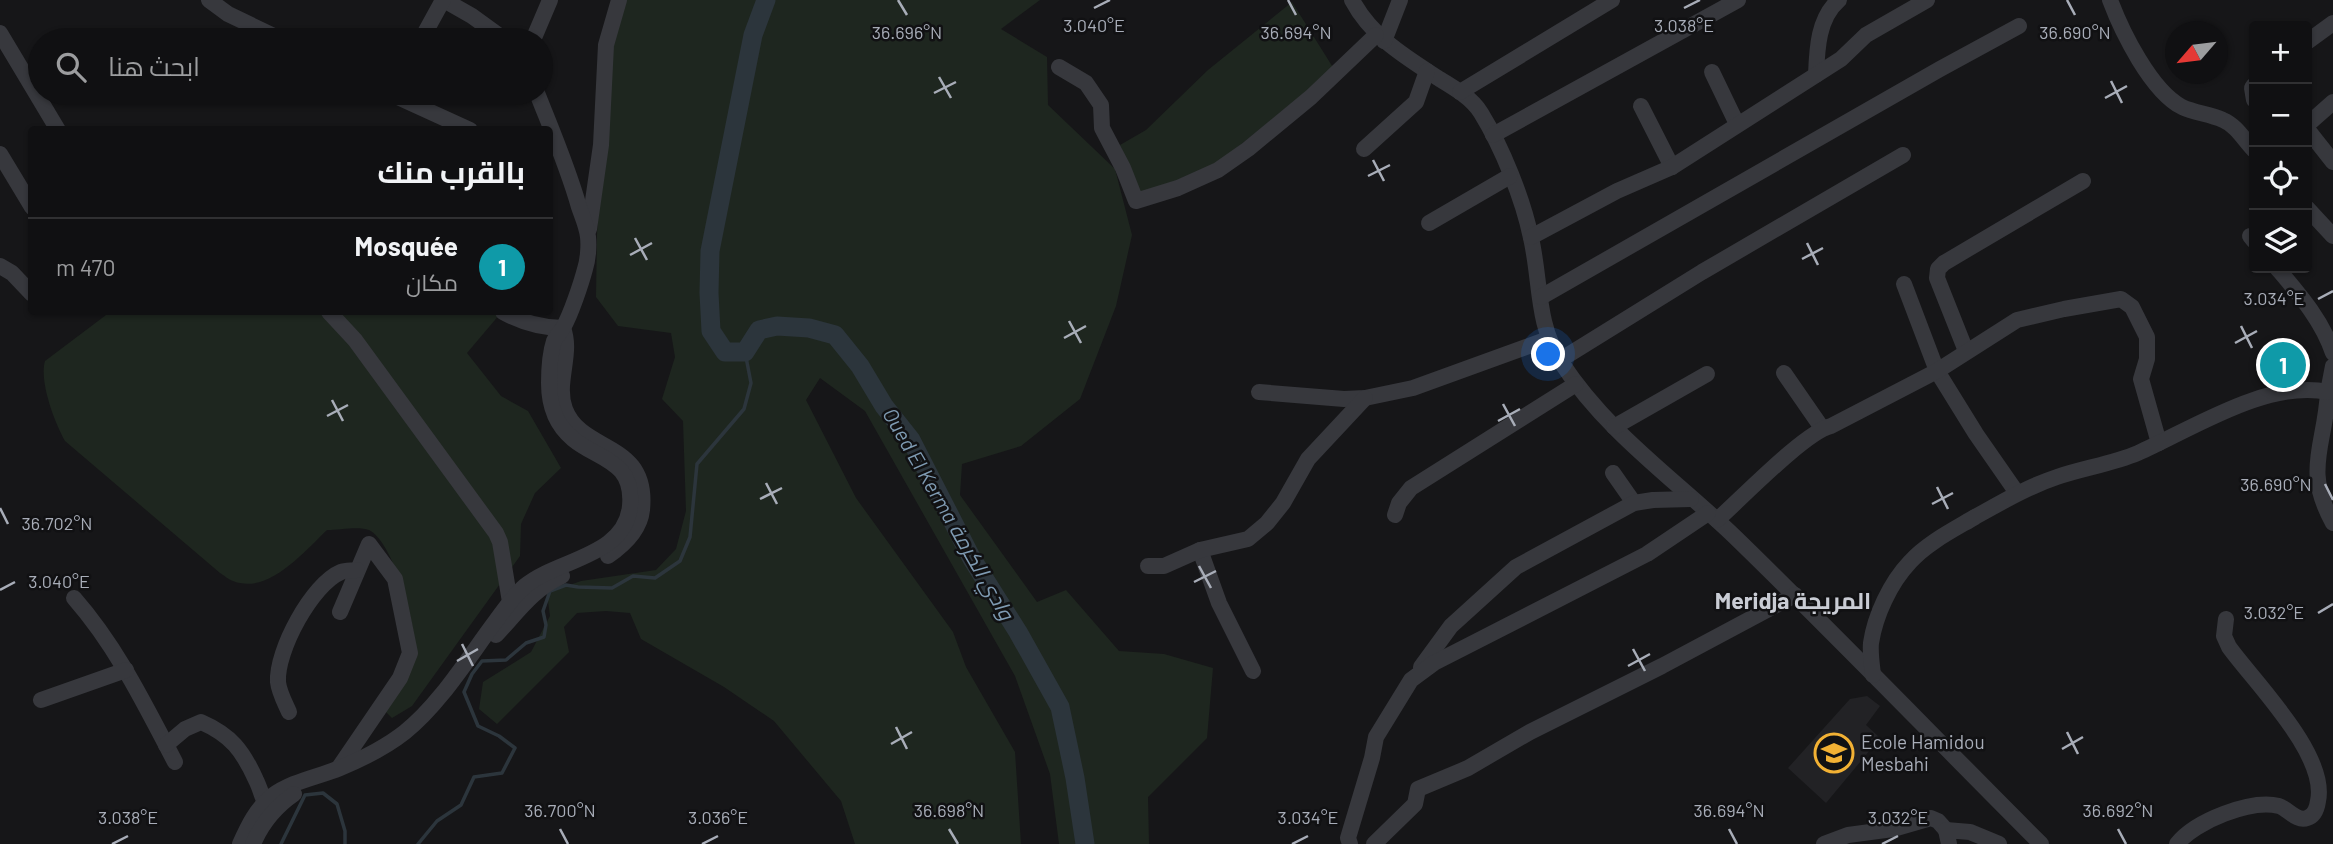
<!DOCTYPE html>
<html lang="ar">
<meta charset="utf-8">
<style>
:root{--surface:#101012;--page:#19191b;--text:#f1f3f6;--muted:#9c9d9f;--line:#303032;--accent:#db2777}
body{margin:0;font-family:Barlow,Cairo,sans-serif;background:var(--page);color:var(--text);direction:rtl}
.controls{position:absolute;right:21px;top:21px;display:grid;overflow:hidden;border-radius:7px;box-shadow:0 2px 5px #0004}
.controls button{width:63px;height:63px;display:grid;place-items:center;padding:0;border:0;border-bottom:2px solid var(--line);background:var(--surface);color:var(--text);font:35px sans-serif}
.compass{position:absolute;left:2165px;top:21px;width:63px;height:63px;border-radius:50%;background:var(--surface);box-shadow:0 2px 5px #0004;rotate:242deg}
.you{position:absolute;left:1549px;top:355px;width:24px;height:24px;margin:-18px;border:5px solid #fff;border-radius:50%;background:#1a73e8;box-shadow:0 0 0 10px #1a73e833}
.badge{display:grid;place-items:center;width:46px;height:46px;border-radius:50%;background:var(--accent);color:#fff;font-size:23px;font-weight:700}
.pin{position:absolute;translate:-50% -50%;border:4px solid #fff;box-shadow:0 2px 7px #0006}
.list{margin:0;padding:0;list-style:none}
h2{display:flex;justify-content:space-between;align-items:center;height:91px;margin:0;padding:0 28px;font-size:30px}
h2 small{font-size:23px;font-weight:400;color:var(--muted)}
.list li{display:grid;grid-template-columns:46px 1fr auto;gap:21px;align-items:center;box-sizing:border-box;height:98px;padding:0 28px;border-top:2px solid var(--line)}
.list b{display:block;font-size:26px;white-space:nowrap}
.list p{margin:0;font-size:23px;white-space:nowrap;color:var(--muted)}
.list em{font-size:23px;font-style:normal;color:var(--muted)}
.icon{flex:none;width:38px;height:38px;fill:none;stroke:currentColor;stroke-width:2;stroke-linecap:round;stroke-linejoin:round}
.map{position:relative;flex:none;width:2333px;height:844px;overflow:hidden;direction:ltr}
.search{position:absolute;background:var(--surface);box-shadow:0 2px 5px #0004;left:28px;top:28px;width:525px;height:77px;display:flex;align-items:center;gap:18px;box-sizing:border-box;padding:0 24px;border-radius:38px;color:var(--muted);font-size:26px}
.panel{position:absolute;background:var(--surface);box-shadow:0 2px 5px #0004;left:28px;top:126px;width:525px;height:189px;border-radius:7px;direction:rtl}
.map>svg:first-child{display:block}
.built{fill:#222225}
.green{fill:#1e261f}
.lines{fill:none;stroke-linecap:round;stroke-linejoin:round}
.stream{stroke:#2c353c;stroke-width:3.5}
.river{stroke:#2c353c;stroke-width:19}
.minor{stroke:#37383d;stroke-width:16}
.ticks{fill:none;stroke:#a8adb8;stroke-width:2.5}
.labels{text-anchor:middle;stroke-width:5;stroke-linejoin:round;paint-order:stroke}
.poi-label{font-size:19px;fill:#a8adb8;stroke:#111113;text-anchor:start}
.water-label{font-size:21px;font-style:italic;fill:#7f9bb3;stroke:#111113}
.quarter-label{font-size:23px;font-weight:bold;fill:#c9ccd4;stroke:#111113}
.ticks-label{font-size:18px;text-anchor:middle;fill:#a8adb8;stroke:#111113;stroke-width:5;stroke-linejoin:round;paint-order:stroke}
</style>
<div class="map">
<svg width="2333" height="844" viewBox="0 0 2333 844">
<rect width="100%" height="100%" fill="#161618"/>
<polygon class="built" points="1867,696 1880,706 1866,725 1880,738 1826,803 1788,768 1850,699"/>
<g class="green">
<polygon points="621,0 1040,0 1001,29 1047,57 1048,105 1115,169 1132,235 1116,306 1080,399 1021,446 962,464 960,495 1037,602 1066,590 1119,651 1164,654 1213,668 1207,738 1148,797 1149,844 1059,844 1050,774 1015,676 865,411 820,378 806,400 856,498 953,632 966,667 1015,752 1021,844 855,844 841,801 774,721 724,687 641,639 630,613 606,611 577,613 564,627 569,652 497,724 479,709 483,682 531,652 550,616 547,593 581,581 656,570 676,549 686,511 683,421 662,399 675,357 671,333 618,326 596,297 597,234 609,34"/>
<polygon points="1292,2 1334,69 1217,164 1141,195 1120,145 1146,130 1208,70"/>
<path d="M110,312H497L500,314L467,353L501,396L528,411L561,468L535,493L521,524L520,556L412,706L392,718L385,711C392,698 413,665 415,654C418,629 393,541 369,530C359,526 339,530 327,530C306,550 272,590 240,583C232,582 226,577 220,573L65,441C55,423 39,382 45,361Z"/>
</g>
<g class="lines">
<g class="stream">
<polyline points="281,844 305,795 323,793 337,804 345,831 345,844"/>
<polyline points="418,844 437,821 461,805 474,777 502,773 515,748 499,736 478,726 464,692 472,674 482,661 506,660 526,643 544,637 546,625 543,611 550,591 566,585 578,587 612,588 633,576 655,578 680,561 690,537 697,464 744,409 751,383 745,352"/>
</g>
<polyline class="river" points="766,0 753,35 710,251 709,293 711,331 725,352 745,352 759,330 777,326 809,328 835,335 860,366 884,406 911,440 972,559 1018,632 1060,707 1075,778 1085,844"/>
<g class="minor">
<polyline points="209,0 228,14 282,40"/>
<polyline points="444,0 472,16 505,40"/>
<path d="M1352,0C1371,36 1404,56 1438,78C1453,87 1472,98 1481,113C1502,147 1523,199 1531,238C1541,281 1536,324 1561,362C1607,433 1676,480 1735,537C1839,638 1939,742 2041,844"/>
<path d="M2110,0C2122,32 2151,91 2182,107C2195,113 2210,114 2223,120C2237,126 2244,140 2254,150"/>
<polyline points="0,33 58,130"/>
<polyline points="421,40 443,0"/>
<polyline points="533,40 550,0"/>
<polyline points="1384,41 1400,0"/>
<polyline points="2307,42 2333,23"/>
<polyline points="1059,67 1086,83 1101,105 1102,128 1123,168 1136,201 1178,188 1218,170 1248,149 1311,97 1376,35"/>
<polyline points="1712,72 1737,124"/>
<path d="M1816,75C1817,49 1818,18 1839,0"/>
<polyline points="2254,85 2252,88 2254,100"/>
<polyline points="1460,92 1612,0"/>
<polyline points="389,93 470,130"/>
<polyline points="1641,106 1672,167"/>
<polyline points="2307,125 2333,102"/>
<polyline points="2307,129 2333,162"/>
<polyline points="1493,135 1738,0"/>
<polyline points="1364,149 1416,102 1427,71"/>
<polyline points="0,154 32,207"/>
<polyline points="2307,208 2333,236"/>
<polyline points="1429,223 1510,176"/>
<polyline points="589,229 601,145 606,45 619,0"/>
<polyline points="2250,236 2254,241"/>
<polyline points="1531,237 1617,191 1672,167 1841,59 1866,35 1927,0"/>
<polyline points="0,266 12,273 32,294"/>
<path d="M2277,268C2299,294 2322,320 2333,353"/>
<polyline points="1904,284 1937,371 1976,434 2017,493"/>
<polyline points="1541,297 1940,69 2019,26"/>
<polyline points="329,312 355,340 496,533 500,542 511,608"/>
<path d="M503,312C521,322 542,328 563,328"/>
<path d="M563,328C573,354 555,383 565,409C582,454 649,440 642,510C640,530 624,545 608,556"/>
<polyline points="1966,351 1937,278 1938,269 1944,263 2083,181"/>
<polyline points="1560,360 1702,272 1903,155"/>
<polyline points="1784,373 1822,428"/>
<polyline points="1259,392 1344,399 1365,398 1413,388 1548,339"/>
<path d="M2328,392C2325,447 2303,469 2333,523"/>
<polyline points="1614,427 1707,374"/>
<polyline points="1613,473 1634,503"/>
<polyline points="1395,515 1399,503 1411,488 1576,384"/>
<path d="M1717,520C1741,499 1805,432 1831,426L1937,371L2017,320L2064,309L2121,299L2132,307L2147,337V359L2141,379L2159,443"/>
<polyline points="1200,550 1219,603 1253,671"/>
<polyline points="1148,566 1164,566 1200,550 1248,539 1267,523 1283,503 1308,459 1365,398"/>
<path d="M74,598C117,647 145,705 175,762"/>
<polyline points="340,612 369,544 395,579 410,653 400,678 340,766"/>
<path d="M496,635C517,613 533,589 562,576"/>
<polyline points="1421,667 1451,626 1516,567 1634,503 1653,500 1691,499"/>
<path d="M1873,675C1872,665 1870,653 1871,643C1875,616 1890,583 1910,562C1927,543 1953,530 1975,517C2002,502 2027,487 2057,477C2083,468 2112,464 2138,453C2192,429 2268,379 2328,392L2333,366"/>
<polyline points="41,700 126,670"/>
<path d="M289,712C285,703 279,692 278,682C276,651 312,584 341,572C346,570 352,571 357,570"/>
<path d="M166,745L185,729L201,722C231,735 243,751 256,780C261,790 263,801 269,811"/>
<path d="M240,844C248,826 256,809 272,796C292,781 318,777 340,768C362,759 386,747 405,732C440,704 468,658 495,622C504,610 513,596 525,586C557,559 625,557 630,506C634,460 598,460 573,439C556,425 549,405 549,383C549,371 550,353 554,341C556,336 560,333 563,328C571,314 581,284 585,269C588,260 589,246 588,237C587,227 582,216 579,207C568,168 552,131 537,93"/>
<path d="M253,844C262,823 275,807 294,794"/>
<polyline points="1350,844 1348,838 1372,758 1376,737 1411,680 1434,663 1647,554 1708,513"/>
<polyline points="1374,844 1415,804 1418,789 1468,768 1530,732 1662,666 1795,595"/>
<polyline points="1824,844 1848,835 1893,829 1931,818 1938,821 1946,830"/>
<polyline points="1949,844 1946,830 1970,832 1999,844"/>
<path d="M2177,844C2195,821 2251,799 2279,806C2288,809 2297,822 2307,818C2314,816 2317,808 2318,801C2328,755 2255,683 2229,647L2224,636L2226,619"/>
</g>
</g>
<path class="ticks" d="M898,0L907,15M1288,0L1296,15M2067,0L2075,15M1094,8L1110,0M1684,8L1700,0M939,77L951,98M2111,81L2122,103M934,93L956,82M2105,98L2127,86M1373,160L1384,181M1368,176L1390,165M635,238L647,260M1807,243L1818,265M630,255L652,243M1802,259L1823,248M2318,299L2333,291M1069,321L1081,343M2241,326L2252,348M1064,338L1086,326M2235,343L2257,331M332,400L343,421M1503,404L1515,426M327,416L348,405M1498,421L1520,409M766,483L777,504M2325,484L2333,500M1937,487L1948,509M760,499L782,488M1932,504L1953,493M0,508L8,524M1199,566L1211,588M1194,582L1216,571M0,590L15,582M2318,613L2333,604M462,644L473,666M1633,649L1645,671M457,661L478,649M1628,666L1650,654M896,727L907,749M2067,732L2078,754M891,744L912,732M2062,749L2083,737M560,829L568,844M949,829L958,844M1729,829L1737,844M2118,829L2126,844M112,844L128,836M702,844L718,836M1292,844L1308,836M1882,844L1898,836"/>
<defs>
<symbol id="school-ring" viewBox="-11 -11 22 22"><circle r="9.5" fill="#111113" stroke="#f2b134" stroke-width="1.5"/><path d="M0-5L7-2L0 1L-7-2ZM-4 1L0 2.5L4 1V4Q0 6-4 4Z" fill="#f2b134"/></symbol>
</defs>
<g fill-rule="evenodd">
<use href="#school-ring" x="1812" y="731" width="44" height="44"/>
</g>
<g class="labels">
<g class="poi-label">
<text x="1861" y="749">Ecole Hamidou<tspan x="1861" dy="22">Mesbahi</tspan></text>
</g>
<g class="water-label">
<text transform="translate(948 514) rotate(60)" y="7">Oued El Kerma وادي الكرمة</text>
</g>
<g class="quarter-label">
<text x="1793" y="609">Meridja المريجة</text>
</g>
</g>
<g class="ticks-label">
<text x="1094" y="32">3.040°E</text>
<text x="1684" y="32">3.038°E</text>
<text x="907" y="39">36.696°N</text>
<text x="1296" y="39">36.694°N</text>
<text x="2075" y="39">36.690°N</text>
<text x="2274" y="305">3.034°E</text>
<text x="2276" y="491">36.690°N</text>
<text x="57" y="530">36.702°N</text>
<text x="59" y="588">3.040°E</text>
<text x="2274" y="619">3.032°E</text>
<text x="560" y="817">36.700°N</text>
<text x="949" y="817">36.698°N</text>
<text x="1729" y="817">36.694°N</text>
<text x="2118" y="817">36.692°N</text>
<text x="128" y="824">3.038°E</text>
<text x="718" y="824">3.036°E</text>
<text x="1308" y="824">3.034°E</text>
<text x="1898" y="824">3.032°E</text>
</g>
</svg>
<div class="controls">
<button>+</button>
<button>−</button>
<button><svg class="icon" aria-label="locate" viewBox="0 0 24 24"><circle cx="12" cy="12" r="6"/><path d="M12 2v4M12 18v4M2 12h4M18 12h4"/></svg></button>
<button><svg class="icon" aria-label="layers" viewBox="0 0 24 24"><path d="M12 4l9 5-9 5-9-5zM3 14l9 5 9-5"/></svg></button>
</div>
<svg class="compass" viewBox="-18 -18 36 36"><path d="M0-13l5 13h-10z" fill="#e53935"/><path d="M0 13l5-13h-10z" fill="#9c9d9f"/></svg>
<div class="you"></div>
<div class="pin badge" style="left:2283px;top:365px;background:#0f9aa8">1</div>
<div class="search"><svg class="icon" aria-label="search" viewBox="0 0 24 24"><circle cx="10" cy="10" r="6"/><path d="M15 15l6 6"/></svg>ابحث هنا</div>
<section class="panel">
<h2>بالقرب منك<small></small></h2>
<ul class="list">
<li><span class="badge" style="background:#0f9aa8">1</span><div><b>Mosquée</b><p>مكان</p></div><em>470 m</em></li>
</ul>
</section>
</div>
